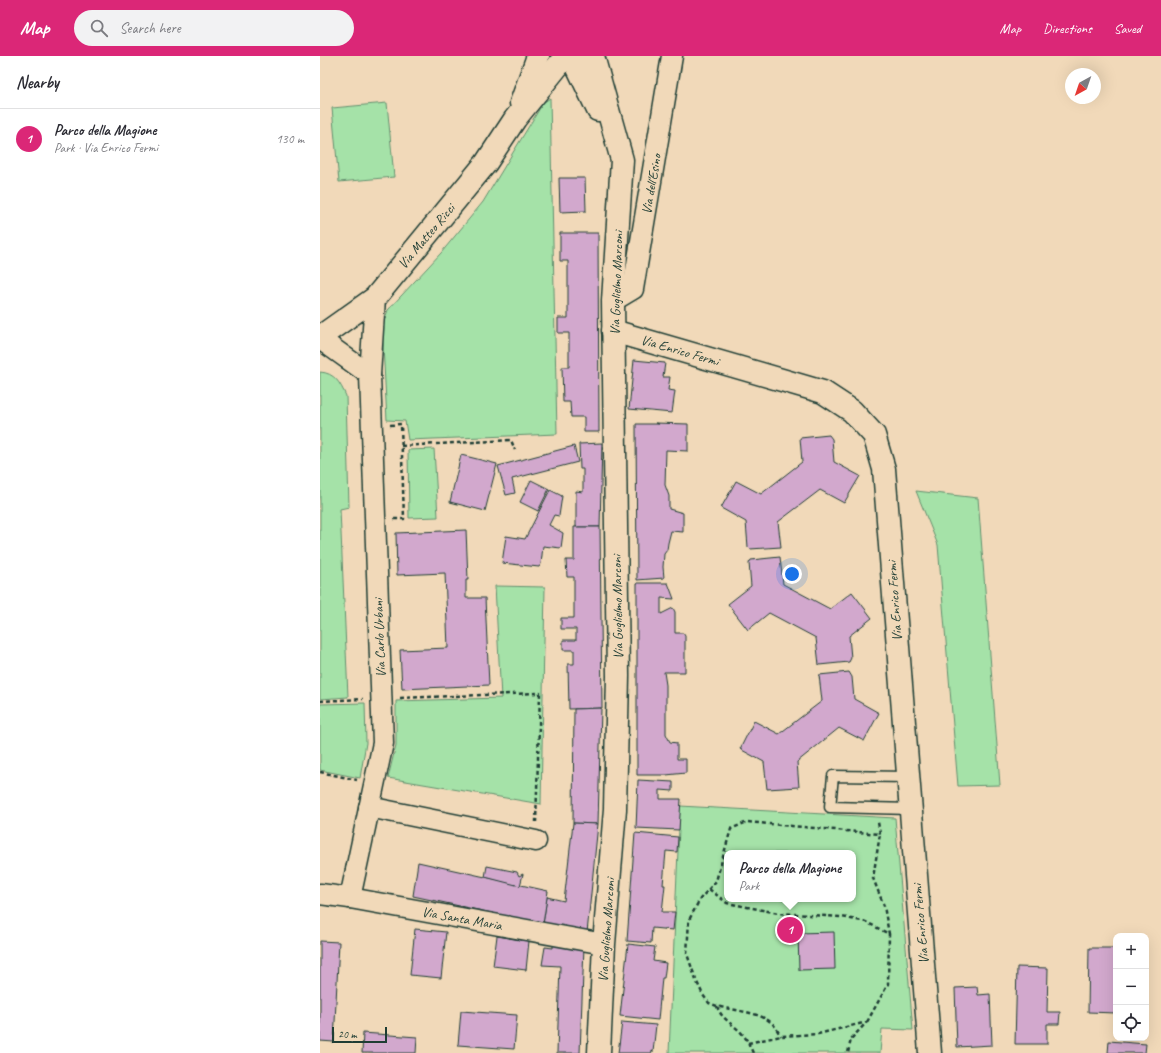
<!DOCTYPE html>
<meta charset="utf-8">
<style>
:root{--surface:#fff;--page:#f2f2f3;--text:#2b2b33;--muted:#7c7c81;--line:#e1e1e2;--accent:#db2777}
body{margin:0;font-family:Caveat,sans-serif;background:var(--page);color:var(--text)}
.controls{position:absolute;right:12px;bottom:12px;display:grid;overflow:hidden;border-radius:8px;box-shadow:0 4px 16px #0002}
.controls button{width:36px;height:36px;display:grid;place-items:center;padding:0;border:0;border-bottom:1px solid var(--line);background:var(--surface);color:var(--text);font:20px sans-serif}
.compass{position:absolute;left:745px;top:12px;width:36px;height:36px;border-radius:50%;background:var(--surface);box-shadow:0 4px 16px #0002;rotate:220deg}
.scale{position:absolute;left:12px;bottom:10px;width:55px;box-sizing:border-box;padding-left:4px;border:2px solid #1f3d34;border-top:0;font-size:11px;line-height:14px;white-space:nowrap;color:#1f3d34;-webkit-text-stroke:3px #f1d9b9;paint-order:stroke}
.you{position:absolute;left:472px;top:518px;width:14px;height:14px;margin:-10px;border:3px solid #fff;border-radius:50%;background:#1a73e8;box-shadow:0 0 0 6px #1a73e833}
.badge{display:grid;place-items:center;width:26px;height:26px;border-radius:50%;background:var(--accent);color:#fff;font-size:13px;font-weight:700}
.pin{position:absolute;translate:-50% -50%;border:2px solid #fff;box-shadow:0 1px 4px #0006}
.popup{position:absolute;left:404px;top:794px;width:132px;height:52px;box-sizing:border-box;display:grid;place-content:center;border-radius:8px;background:var(--surface);filter:drop-shadow(0 1px 3px #0005);font-size:13px;white-space:nowrap;color:var(--muted)}
.popup b{font-size:15px;color:var(--text)}
.popup::after{content:'';position:absolute;left:50%;top:100%;margin-left:-8px;border:8px solid transparent;border-top-color:var(--surface)}
.list{margin:0;padding:0;list-style:none}
h2{display:flex;justify-content:space-between;align-items:center;height:52px;margin:0;padding:0 16px;font-size:17px}
h2 small{font-size:13px;font-weight:400;color:var(--muted)}
.list li{display:grid;grid-template-columns:26px 1fr auto;gap:12px;align-items:center;box-sizing:border-box;height:60px;padding:0 16px;border-top:1px solid var(--line)}
.list b{display:block;font-size:15px;white-space:nowrap}
.list p{margin:0;font-size:13px;white-space:nowrap;color:var(--muted)}
.list em{font-size:13px;font-style:normal;color:var(--muted)}
.icon{flex:none;width:22px;height:22px;fill:none;stroke:currentColor;stroke-width:2;stroke-linecap:round;stroke-linejoin:round}
.map{position:relative;flex:none;width:841px;height:997px;overflow:hidden}
header{display:flex;align-items:center;gap:24px;box-sizing:border-box;height:56px;padding:0 20px;background:var(--accent);color:#fff}
header strong{font-size:19px}
nav{display:flex;gap:22px;margin-inline-start:auto;font-size:14px}
.search{width:280px;height:36px;background:var(--page);display:flex;align-items:center;gap:10px;box-sizing:border-box;padding:0 14px;border-radius:22px;color:var(--muted);font-size:15px}
main{display:flex}
aside{flex:1;background:var(--surface)}
.map>svg:first-child{display:block}
.green{fill:#a5e2a8;stroke:#62906e;fill-rule:evenodd}
.building{fill:#d2a8cd;stroke:#1f3d34}
.lines{fill:none;stroke-linecap:round;stroke-linejoin:round}
.lane-casing{stroke:#1f3d34;stroke-width:13}
.street-casing{stroke:#1f3d34;stroke-width:23}
.secondary-casing{stroke:#1f3d34;stroke-width:25}
.path{stroke:#1f3d34;stroke-width:2.5;stroke-dasharray:4 3;stroke-linecap:butt}
.lane{stroke:#f1d9b9;stroke-width:10}
.street{stroke:#f1d9b9;stroke-width:20}
.secondary{stroke:#f1d9b9;stroke-width:22}
.labels{text-anchor:middle;stroke-width:3;stroke-linejoin:round;paint-order:stroke}
.street-label{font-size:14px;fill:#1f3d34;stroke:#f1d9b9}
</style>
<header>
<strong>Map</strong>
<div class="search"><svg class="icon" aria-label="search" viewBox="0 0 24 24"><circle cx="10" cy="10" r="6"/><path d="M15 15l6 6"/></svg>Search here</div>
<nav><a>Map</a><a>Directions</a><a>Saved</a></nav>
</header>
<main>
<aside>
<h2>Nearby<small></small></h2>
<ul class="list">
<li><span class="badge">1</span><div><b>Parco della Magione</b><p>Park · Via Enrico Fermi</p></div><em>130 m</em></li>
</ul>
</aside>
<div class="map">
<svg width="841" height="997" viewBox="0 0 841 997">
<rect width="100%" height="100%" fill="#f1d9b9"/>
<filter id="ink" filterUnits="userSpaceOnUse"><feTurbulence type="fractalNoise" baseFrequency=".025" numOctaves="2"/><feDisplacementMap in="SourceGraphic" scale="8" xChannelSelector="R" yChannelSelector="G"/><feConvolveMatrix kernelMatrix="1 2 1 2 8 2 1 2 1" color-interpolation-filters="sRGB"/></filter>
<g filter="url(#ink)">
<g class="green">
<polygon points="230,42 237,378 88,384 85,365 67,364 62,271 68,254 121,197 163,146 223,47"/>
<polygon points="67,47 74,121 19,126 12,52"/>
<path d="M0,316C15,317 20,327 26,340L29,451L20,453L28,641L0,643Z"/>
<polygon points="114,393 118,461 89,462 88,394"/>
<polygon points="596,435 658,442 680,729 638,730 618,489"/>
<polygon points="175,530 225,531 221,748 68,722 76,689 76,645 181,642"/>
<polygon points="45,647 46,687 40,722 0,714 0,648"/>
<path d="M360,750L575,762L593,974L562,973L560,997H349ZM407,797H533V843H407Z"/>
</g>
<g class="building">
<polygon points="239,122 265,122 266,155 240,156"/>
<polygon points="240,177 278,177 279,376 264,376 264,361 251,361 250,346 243,346 242,311 249,311 249,277 238,277 238,262 248,262 248,205 240,205"/>
<polygon points="314,304 345,307 343,321 350,321 348,334 355,335 352,357 309,353"/>
<polygon points="335,367 368,368 368,395 346,394 345,429 349,440 349,453 363,457 363,476 351,475 348,487 347,494 344,498 343,511 344,522 317,524 316,368 339,368"/>
<polygon points="509,379 512,383 514,406 540,420 524,447 500,434 458,466 461,491 430,493 428,491 426,466 401,452 416,425 441,438 482,406 480,382"/>
<polygon points="282,387 280,471 256,471 256,435 263,436 263,413 260,413 259,388"/>
<polygon points="254,390 258,406 192,423 195,437 186,439 178,410"/>
<polygon points="141,399 177,408 165,455 130,446"/>
<polygon points="211,424 229,433 218,455 200,446"/>
<polygon points="230,434 242,440 239,460 234,459 229,469 243,477 241,492 223,490 221,508 219,511 182,507 186,480 205,483"/>
<polygon points="254,471 280,471 282,652 249,653 248,608 254,608 254,594 243,594 243,584 256,584 256,573 241,573 241,562 254,562 254,521 247,521 246,504 254,504"/>
<polygon points="146,474 148,524 146,524 146,542 165,542 169,629 82,633 80,594 128,592 125,517 77,519 76,477"/>
<polygon points="460,501 463,528 510,553 532,536 552,562 529,580 531,602 529,606 499,609 496,582 449,557 428,574 408,548 431,530 429,507 431,504"/>
<polygon points="317,527 348,527 354,543 341,542 341,558 353,552 355,556 355,577 363,577 365,580 365,616 344,616 346,629 346,678 350,686 357,687 357,703 366,703 366,717 346,719 317,719"/>
<polygon points="529,616 532,621 534,643 559,657 544,685 519,672 477,706 479,731 447,733 444,706 420,693 434,665 459,678 502,645 499,619"/>
<polygon points="281,652 278,768 253,767 254,653"/>
<polygon points="318,724 353,726 353,735 340,734 340,743 361,743 359,774 316,772"/>
<polygon points="253,767 278,768 267,877 223,868 227,841 244,845"/>
<polygon points="315,777 358,781 357,796 346,795 343,829 345,829 342,856 355,856 353,874 332,872 331,887 307,885"/>
<polygon points="98,806 228,835 223,868 93,840"/>
<polygon points="167,810 197,816 199,820 203,818 200,830 165,821"/>
<polygon points="95,873 126,876 121,922 90,919"/>
<polygon points="514,876 515,913 479,914 478,877"/>
<polygon points="177,880 209,885 206,914 173,910"/>
<polygon points="0,885 19,886 14,986 0,985"/>
<polygon points="233,886 264,890 260,997 237,997 240,910 222,909 225,891 233,892"/>
<polygon points="308,888 335,891 333,905 346,907 344,922 342,922 338,964 300,960"/>
<polygon points="769,892 796,892 796,957 768,956"/>
<polygon points="697,911 728,912 727,956 740,956 739,968 727,968 727,988 695,988"/>
<polygon points="657,931 658,939 670,938 672,989 637,991 635,932"/>
<polygon points="141,955 197,959 194,993 138,989"/>
<polygon points="302,966 336,969 333,996 332,995 332,997 298,997"/>
<polygon points="43,977 97,981 96,997 42,997"/>
<polygon points="789,985 826,988 825,997 788,997"/>
</g>
<g class="lines">
<defs>
<polyline id="lane" points="588,721 513,720 510,751 591,753"/>
<g id="street">
<polyline points="293,245 313,233 352,0"/>
<polyline points="0,283 50,319"/>
<polyline points="49,751 216,785"/>
<polyline points="0,838 30,842 284,888"/>
<polyline points="30,842 63,687 50,319 55,242"/>
</g>
<g id="secondary">
<polyline points="273,0 302,104 293,245 298,620 295,753 284,888 279,997"/>
<polyline points="256,8 278,54"/>
<polyline points="201,47 218,0"/>
<polyline points="293,275 503,336 532,355 554,379 564,413 610,997"/>
<polyline points="0,281 55,242 166,107 195,63 241,6"/>
</g>
</defs>
<use href="#lane" class="lane-casing"/>
<use href="#street" class="street-casing"/>
<use href="#secondary" class="secondary-casing"/>
<g class="path">
<polyline points="70,369 81,368 84,463 74,463"/>
<polyline points="81,390 191,384 195,394"/>
<polyline points="80,642 220,637 216,766"/>
<polyline points="0,645 43,643"/>
<polyline points="0,716 37,724"/>
<polyline points="389,833 407,847 458,857 522,861 546,866 569,878 564,850 553,822 560,778"/>
<polyline points="397,950 389,947 383,939 376,924 367,898 369,864 380,843 396,825 411,773 427,766 560,778 558,766"/>
<polyline points="547,966 568,928 569,878"/>
<polyline points="428,987 461,980 498,978 547,966 531,983 528,997"/>
<path d="M433,997C430,991 428,985 424,980C416,969 401,964 397,950C414,955 437,955 452,967C456,971 458,976 461,980"/>
</g>
<use href="#lane" class="lane"/>
<use href="#street" class="street"/>
<use href="#secondary" class="secondary"/>
</g>
</g>
<g class="labels">
<g class="street-label">
<text transform="translate(331 128) rotate(-80)" y="5">Via dell'Esino</text>
<text transform="translate(106 180) rotate(-50)" y="5">Via Matteo Ricci</text>
<text transform="translate(296 227) rotate(-88)" y="5">Via Guglielmo Marconi</text>
<text transform="translate(360 294) rotate(16)" y="5">Via Enrico Fermi</text>
<text transform="translate(574 545) rotate(-94)" y="5">Via Enrico Fermi</text>
<text transform="translate(297 551) rotate(-91)" y="5">Via Guglielmo Marconi</text>
<text transform="translate(59 582) rotate(-92)" y="5">Via Carlo Urbani</text>
<text transform="translate(142 862) rotate(10)" y="5">Via Santa Maria</text>
<text transform="translate(600 868) rotate(-95)" y="5">Via Enrico Fermi</text>
<text transform="translate(286 874) rotate(-86)" y="5">Via Guglielmo Marconi</text>
</g>
</g>
</svg>
<div class="controls">
<button>+</button>
<button>−</button>
<button><svg class="icon" aria-label="locate" viewBox="0 0 24 24"><circle cx="12" cy="12" r="6"/><path d="M12 2v4M12 18v4M2 12h4M18 12h4"/></svg></button>
</div>
<svg class="compass" viewBox="-18 -18 36 36"><path d="M0-13l5 13h-10z" fill="#e53935"/><path d="M0 13l5-13h-10z" fill="#7c7c81"/></svg>
<div class="scale">20 m</div>
<div class="you"></div>
<div class="pin badge" style="left:470px;top:874px">1</div>
<div class="popup"><b>Parco della Magione</b>Park</div>
</div>
</main>
